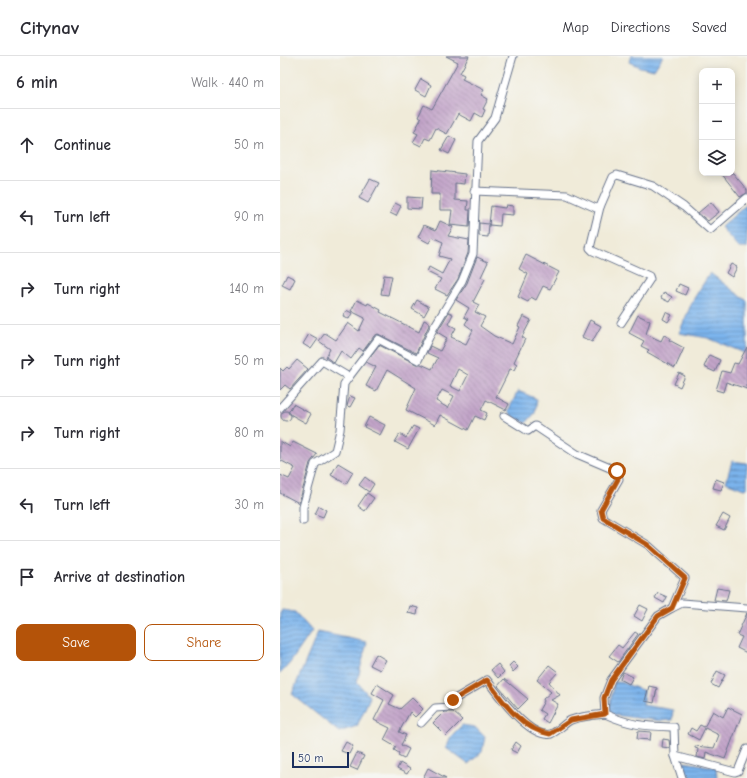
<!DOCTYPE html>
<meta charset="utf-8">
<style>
:root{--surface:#fff;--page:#f2f2f3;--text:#2b2b33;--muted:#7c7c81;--line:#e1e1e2;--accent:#b45309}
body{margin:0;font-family:"Comic Neue",sans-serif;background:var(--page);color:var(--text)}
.controls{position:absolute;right:12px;top:12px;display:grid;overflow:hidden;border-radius:8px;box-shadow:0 2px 10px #0003}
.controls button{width:36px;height:36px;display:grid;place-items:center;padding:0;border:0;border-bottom:1px solid var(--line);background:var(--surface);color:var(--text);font:20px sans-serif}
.scale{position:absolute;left:12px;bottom:10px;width:57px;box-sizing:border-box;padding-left:4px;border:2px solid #1b2f5e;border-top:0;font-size:11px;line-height:14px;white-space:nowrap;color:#1b2f5e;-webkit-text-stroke:3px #f6f6f2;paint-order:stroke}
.stop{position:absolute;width:12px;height:12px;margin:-9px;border:3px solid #b45309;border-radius:50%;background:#fff}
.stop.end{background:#b45309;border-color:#fff;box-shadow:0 1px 4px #0008}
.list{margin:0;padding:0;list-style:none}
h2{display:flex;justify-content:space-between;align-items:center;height:52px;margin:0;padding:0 16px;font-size:17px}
h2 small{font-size:13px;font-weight:400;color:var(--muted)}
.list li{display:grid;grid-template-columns:26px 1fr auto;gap:12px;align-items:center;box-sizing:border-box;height:72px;padding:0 16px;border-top:1px solid var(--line)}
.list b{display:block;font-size:15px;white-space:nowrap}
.list em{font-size:13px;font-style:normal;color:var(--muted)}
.actions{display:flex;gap:8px;padding:12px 16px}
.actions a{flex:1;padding:9px 0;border:1px solid var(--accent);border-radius:8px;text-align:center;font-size:14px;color:var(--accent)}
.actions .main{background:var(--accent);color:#fff}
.icon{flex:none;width:22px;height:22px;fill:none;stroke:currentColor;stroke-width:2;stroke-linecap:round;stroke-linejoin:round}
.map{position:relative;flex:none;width:467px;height:722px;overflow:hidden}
header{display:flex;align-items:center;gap:24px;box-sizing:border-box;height:56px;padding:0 20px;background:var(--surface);border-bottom:1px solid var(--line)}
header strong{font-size:19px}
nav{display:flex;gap:22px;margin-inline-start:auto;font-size:14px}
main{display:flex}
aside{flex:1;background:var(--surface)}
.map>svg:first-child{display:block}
.water{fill:url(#water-rules);stroke:#4c72a5}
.building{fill:url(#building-back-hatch);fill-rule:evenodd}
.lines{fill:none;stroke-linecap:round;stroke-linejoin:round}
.minor-casing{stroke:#667189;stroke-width:9}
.minor{stroke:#fff;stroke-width:7}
.route{stroke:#b45309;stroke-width:5}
</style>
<header>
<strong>Citynav</strong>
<nav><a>Map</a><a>Directions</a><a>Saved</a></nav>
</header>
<main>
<aside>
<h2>6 min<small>Walk · 440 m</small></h2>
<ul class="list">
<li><svg class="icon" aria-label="ahead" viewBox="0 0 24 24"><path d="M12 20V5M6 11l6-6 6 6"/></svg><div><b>Continue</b></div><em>50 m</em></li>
<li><svg class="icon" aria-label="left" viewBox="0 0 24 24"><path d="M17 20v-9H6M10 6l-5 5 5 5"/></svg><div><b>Turn left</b></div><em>90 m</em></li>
<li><svg class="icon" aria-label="right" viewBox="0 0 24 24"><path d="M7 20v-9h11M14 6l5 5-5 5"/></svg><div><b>Turn right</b></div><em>140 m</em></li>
<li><svg class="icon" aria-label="right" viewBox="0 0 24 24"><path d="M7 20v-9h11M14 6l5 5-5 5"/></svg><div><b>Turn right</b></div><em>50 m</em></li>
<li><svg class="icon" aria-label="right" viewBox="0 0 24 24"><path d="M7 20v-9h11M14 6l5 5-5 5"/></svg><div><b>Turn right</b></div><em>80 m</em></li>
<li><svg class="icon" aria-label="left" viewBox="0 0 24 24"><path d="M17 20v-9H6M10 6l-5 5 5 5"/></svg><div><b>Turn left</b></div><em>30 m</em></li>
<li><svg class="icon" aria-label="arrive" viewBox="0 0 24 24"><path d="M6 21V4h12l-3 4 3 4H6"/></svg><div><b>Arrive at destination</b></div></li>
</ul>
<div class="actions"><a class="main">Save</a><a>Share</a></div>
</aside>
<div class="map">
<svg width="467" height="722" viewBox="0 0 467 722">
<defs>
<pattern id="water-rules" width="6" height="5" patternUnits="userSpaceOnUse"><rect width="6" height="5" fill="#7cb4ec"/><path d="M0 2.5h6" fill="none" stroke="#6593c2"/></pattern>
<pattern id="building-back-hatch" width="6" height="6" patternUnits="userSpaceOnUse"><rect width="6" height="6" fill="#c3a5c9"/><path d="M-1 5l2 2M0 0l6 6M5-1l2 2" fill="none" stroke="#9e87a6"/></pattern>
</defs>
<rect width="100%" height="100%" fill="#f6f6f2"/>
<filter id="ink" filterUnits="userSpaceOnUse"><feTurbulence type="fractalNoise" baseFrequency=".025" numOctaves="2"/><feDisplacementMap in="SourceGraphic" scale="8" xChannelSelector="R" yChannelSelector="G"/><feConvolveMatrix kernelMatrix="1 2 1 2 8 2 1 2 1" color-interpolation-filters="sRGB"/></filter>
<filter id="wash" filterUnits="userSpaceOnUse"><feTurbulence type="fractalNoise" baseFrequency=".012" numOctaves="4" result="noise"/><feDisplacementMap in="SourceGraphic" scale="16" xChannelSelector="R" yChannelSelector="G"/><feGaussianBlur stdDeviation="0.9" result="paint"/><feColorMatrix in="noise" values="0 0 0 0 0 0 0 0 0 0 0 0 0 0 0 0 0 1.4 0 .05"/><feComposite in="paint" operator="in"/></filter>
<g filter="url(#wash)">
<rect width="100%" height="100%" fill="#f0ebd9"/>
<g class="water">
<polygon points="351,0 383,0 374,14 360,11 349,6"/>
<polygon points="467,148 467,192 459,192 441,171"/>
<polygon points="430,217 467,245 467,298 428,282 399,277 413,244"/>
<polygon points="238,335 257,343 255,357 246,367 232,360 228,355"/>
<polygon points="452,405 467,407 467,432 464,433 446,426"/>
<polygon points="2,554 15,556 32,575 10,607 0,618 0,558"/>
<polygon points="38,576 87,586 77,626 90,641 77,670 59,676 12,638"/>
<polygon points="334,626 341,626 364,635 363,649 393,654 392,664 381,665 334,659 329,654"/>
<polygon points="182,669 195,671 205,681 202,696 188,708 166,692 171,680"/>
<polygon points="404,706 436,711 437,722 411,722 402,719"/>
</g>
<g id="blocks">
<g class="building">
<polygon points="166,0 189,0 180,17 184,19 182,23 204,34 201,39 208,43 203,53 205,54 202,61 195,57 191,65 178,58 167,78 156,72 150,84 145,82 141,90 133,86 138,78 134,76 141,63 138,61 144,49 152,53 178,6"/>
<polygon points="141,23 151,29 146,40 135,34"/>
<polygon points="169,80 176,84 169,98 161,94"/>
<polygon points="152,114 185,118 184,128 175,127 175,144 188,145 187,154 190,154 189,171 170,169 172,154 160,154 160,138 151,138"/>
<polygon points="441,117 453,117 467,134 467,137 460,141"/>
<polygon points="90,123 99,127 88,147 79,142"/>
<polygon points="127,141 142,142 141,153 127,152"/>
<polygon points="431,146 439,156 428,165 418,157"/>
<polygon points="115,147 121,150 116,160 110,157"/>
<polygon points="226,149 233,150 233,159 221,158 220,170 209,169 211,150 225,152"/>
<polygon points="160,165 173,171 168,180 189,184 188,197 178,223 167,239 155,233 161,223 147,216 149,211 162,218 170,203 159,200 163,186 152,181 149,187 138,181 144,169 156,174"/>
<polygon points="199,167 209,168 208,181 199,180"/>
<polygon points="246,199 279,216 270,233 263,230 256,244 251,241 248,246 238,241 248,218 239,213"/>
<path d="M197,201L208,206L201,221L205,223L193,246L199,249L195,256L205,261L200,270L214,280L232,288L240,271L238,270L243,260L251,264L242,281L245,283L234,306L237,308L234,314L230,313L216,341L229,348L226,354L206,344L201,354L207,357L204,364L195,360L188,374L160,359L155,369L126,354L136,332L107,314L96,335L86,330L96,311L86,306L99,289L136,308H141L152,313L158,302L147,297L150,290L160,295L167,282L157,276L169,256L173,258L168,268L176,272L171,281L186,288L193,274L185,268L188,263L184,261L189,252L176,244L187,227ZM178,313L188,319L180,335L170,330ZM162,334L174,340L168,352L156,345Z"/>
<polygon points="451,208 457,211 452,221 446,217"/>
<polygon points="7,219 15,223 10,233 2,229"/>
<polygon points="104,219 112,220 108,239 101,238"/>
<polygon points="399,228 408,232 405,239 396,235"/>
<polygon points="384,236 392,241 389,246 381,242"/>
<polygon points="77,244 87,249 88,247 101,254 100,256 139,276 144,264 150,267 136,297 98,278 94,280 83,295 79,292 71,303 61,295 54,307 46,301 50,293 39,285 45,277 56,284 68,267 79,275 85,262 71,255"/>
<polygon points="137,244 149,251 144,260 132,253"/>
<polygon points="66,254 72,257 69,263 63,260"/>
<polygon points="386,256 392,259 388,266 383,263"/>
<polygon points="358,259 370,265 366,278 381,285 384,279 390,282 389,284 404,292 395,312 367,296 369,294 361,290 364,285 349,277"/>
<polygon points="310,264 321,270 312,286 302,281"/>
<polygon points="29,278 38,283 31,293 23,288"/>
<polygon points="467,291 467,333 446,326 443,336 436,334 442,315 450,317 454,307 458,308"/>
<polygon points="429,299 440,304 435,316 424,311"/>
<polygon points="17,304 28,313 10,333 5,329 0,334 0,312 3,315 7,311 9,313"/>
<polygon points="399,317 405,320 400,331 394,328"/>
<polygon points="70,340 75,342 70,351 67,350"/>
<polygon points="13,348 31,358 26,367 8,357"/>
<circle cx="6" cy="360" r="5"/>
<polygon points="89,361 105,369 100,379 84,371"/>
<polygon points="133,370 139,373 128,393 115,386 120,378 126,382"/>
<polygon points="0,385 10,391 13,386 37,398 30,407 19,447 0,437 0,419 9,423 15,412 0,404"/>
<polygon points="58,407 73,416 66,428 51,419"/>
<polygon points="85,421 94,428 89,436 79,429"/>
<polygon points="436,423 444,426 441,434 433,432"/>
<polygon points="87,437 94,442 85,455 78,450"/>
<polygon points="39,450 46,454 43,461 35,458"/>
<polygon points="443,458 450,462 444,474 436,470"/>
<polygon points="437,532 449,534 446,545 434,544"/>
<polygon points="378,537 387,541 384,547 375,542"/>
<polygon points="360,549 368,553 362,565 354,560"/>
<polygon points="130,550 138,552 137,559 128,557"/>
<polygon points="467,557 467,597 457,592 462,581 457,579"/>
<polygon points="355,576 358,578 338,606 329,600 338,589 342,592"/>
<polygon points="96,598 106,604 100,614 90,609"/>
<polygon points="233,606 238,611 233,616 229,610"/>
<polygon points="218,608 224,616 218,622 211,614"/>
<polygon points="269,609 278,616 269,626 280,639 271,644 278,648 268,667 262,663 265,658 259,654 264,645 263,643 271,636 257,624"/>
<polygon points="437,615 445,619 438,632 431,628"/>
<polygon points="343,616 353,621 349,628 340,623"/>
<polygon points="224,623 248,643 238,653 218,630"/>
<polygon points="97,628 114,639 109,648 120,653 132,642 143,653 135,661 130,656 119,676 126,679 121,689 129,693 124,703 118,700 119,697 114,694 116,691 104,684 110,672 94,664 104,644 92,637"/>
<polygon points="369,630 377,632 374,647 365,645"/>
<polygon points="448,651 462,658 445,703 426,696 425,703 417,701 418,693 415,692 415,690 434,692 439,679 425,672 419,684 408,678 411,672 416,675 420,669 424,671 433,655 443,661"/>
<polygon points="164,656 173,656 182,664 166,680 153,667"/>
<polygon points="358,675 371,676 370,684 357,683"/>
<polygon points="383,683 389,684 390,692 382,691"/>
<polygon points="66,686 73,690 69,698 61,695"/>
<polygon points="236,686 241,690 237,697 231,694"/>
<polygon points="77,697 84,700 77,714 70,711"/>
<polygon points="120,707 130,713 127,718 117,713"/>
<polygon points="148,712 166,722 143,722"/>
</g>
</g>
</g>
<g filter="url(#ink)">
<use href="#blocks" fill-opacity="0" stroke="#667189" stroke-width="1"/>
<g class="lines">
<defs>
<g id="minor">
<polyline points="194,135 287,139 316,152 320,151 333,121 337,119 373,130 404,151 430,174 467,142"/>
<polyline points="320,151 310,192 313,195 369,220 370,223 341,267"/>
<polyline points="0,352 42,305 69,321 98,283 138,304 154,271 182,225 193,198 198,85 215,62 233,0"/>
<polyline points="224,360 248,375 255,370 297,398 337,415 339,423 321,454 323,462 368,489 405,522 392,552 402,547 467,552"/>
<polyline points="23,465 23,451 35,408 55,395 60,374 64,328 69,321"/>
<path d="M392,552L378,560L331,624L324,642L325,658C352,670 365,670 394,671L395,700L455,716L458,715L467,693"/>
<path d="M141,667L155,652L171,651L173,644L207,624C218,639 250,683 271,678C279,675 284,667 291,664C301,660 314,659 325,658"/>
<polyline points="395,700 402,722"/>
</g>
</defs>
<use href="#minor" class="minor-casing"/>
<use href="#minor" class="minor"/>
</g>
</g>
<g class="lines" filter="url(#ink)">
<path class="route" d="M173,644L207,624C223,646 242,674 270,678L291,664L325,658L324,642L331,624L378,560L392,552L405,522L368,489L323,462L321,454L338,423L337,415"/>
</g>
</svg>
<div class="controls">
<button>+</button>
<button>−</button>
<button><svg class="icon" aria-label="layers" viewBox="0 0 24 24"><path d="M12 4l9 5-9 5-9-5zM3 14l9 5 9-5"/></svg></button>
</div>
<div class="scale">50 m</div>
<div class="stop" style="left:337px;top:415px"></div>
<div class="stop end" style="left:173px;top:644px"></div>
</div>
</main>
